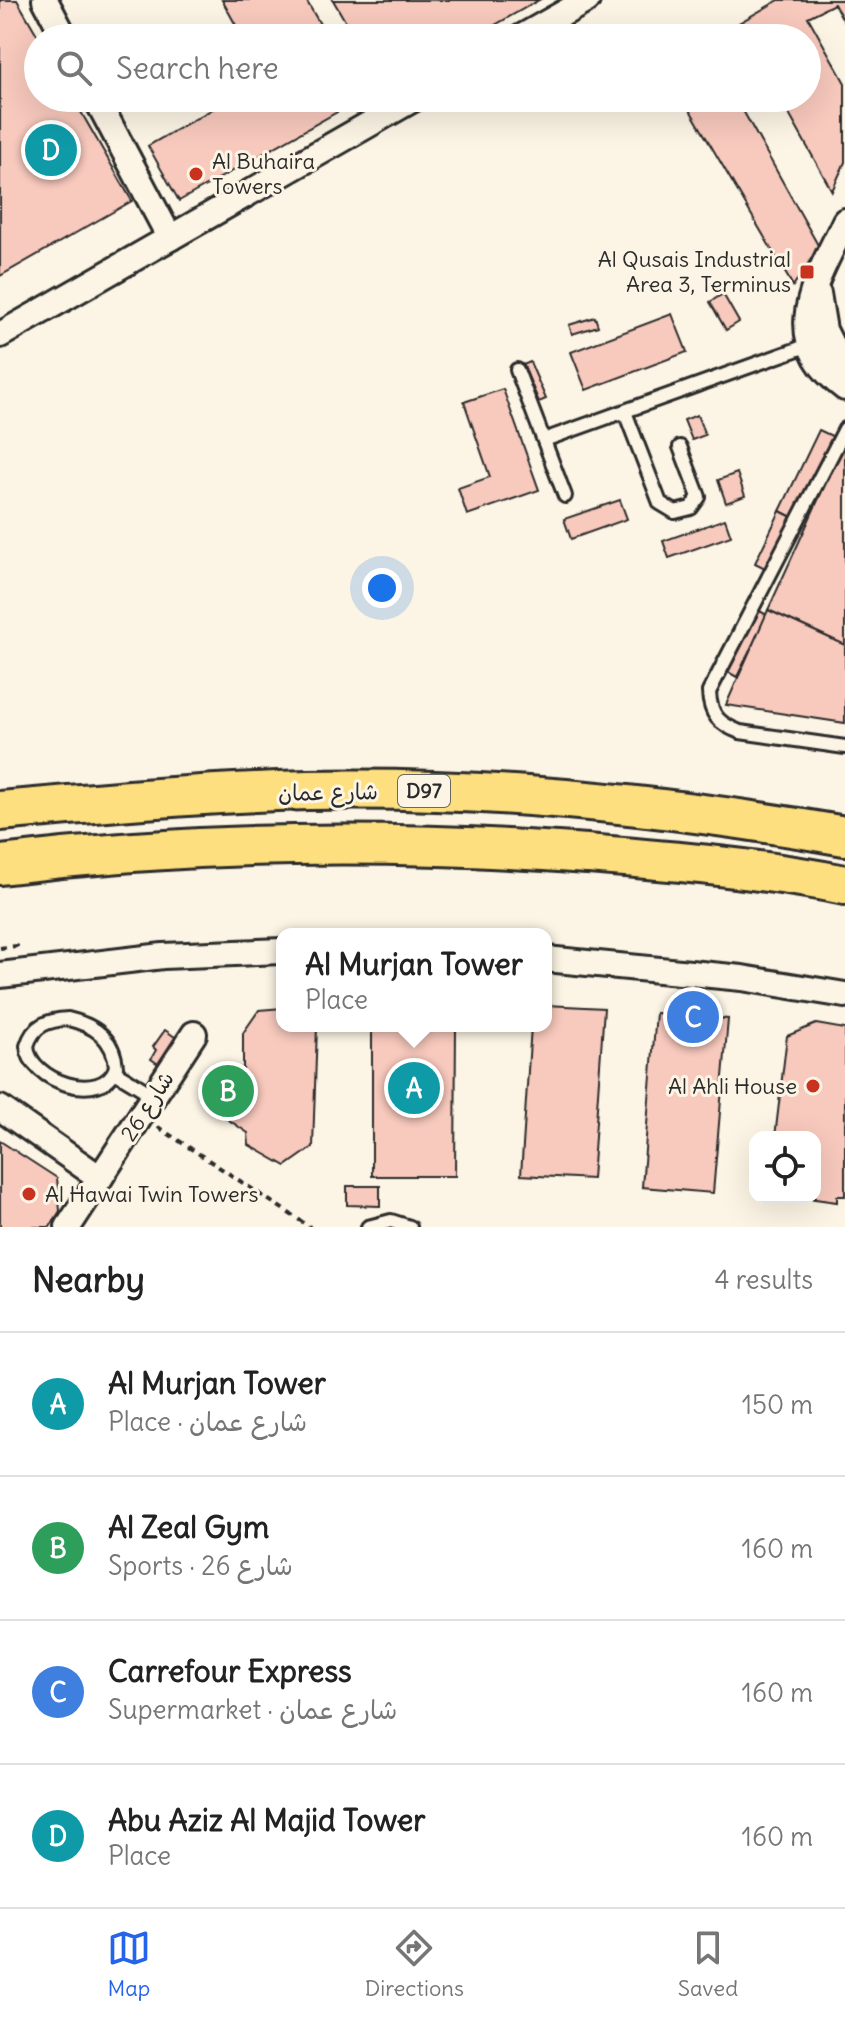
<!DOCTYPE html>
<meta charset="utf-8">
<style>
:root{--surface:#fff;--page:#f2f2f2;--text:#222;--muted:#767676;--line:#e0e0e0;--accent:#2563eb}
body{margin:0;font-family:Delius,"Playpen Sans Arabic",sans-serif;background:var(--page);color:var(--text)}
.controls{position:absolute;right:24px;bottom:24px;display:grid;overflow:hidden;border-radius:16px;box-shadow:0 8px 32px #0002}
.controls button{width:72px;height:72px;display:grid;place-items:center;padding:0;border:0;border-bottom:2px solid var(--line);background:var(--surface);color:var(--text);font:40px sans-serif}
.you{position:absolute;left:382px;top:588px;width:28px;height:28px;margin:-20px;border:6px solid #fff;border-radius:50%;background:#1a73e8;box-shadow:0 0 0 12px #1a73e833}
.badge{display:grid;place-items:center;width:52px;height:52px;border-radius:50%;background:var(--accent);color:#fff;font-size:26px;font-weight:700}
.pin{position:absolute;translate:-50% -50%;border:4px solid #fff;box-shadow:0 2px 8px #0006}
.popup{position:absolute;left:276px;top:928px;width:276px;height:104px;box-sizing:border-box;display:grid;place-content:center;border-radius:16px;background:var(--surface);filter:drop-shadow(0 2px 6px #0005);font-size:26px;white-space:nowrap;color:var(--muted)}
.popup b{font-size:30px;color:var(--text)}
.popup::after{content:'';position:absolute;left:50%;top:100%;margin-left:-16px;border:16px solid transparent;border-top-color:var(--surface)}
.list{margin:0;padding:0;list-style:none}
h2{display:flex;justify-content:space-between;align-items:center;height:104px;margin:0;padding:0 32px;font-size:34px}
h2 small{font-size:26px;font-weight:400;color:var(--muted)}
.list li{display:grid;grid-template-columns:52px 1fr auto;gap:24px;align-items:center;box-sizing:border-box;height:144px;padding:0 32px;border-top:2px solid var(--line)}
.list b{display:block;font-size:30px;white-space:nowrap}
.list p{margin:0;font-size:26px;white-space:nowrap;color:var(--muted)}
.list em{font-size:26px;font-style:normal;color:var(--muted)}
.icon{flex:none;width:44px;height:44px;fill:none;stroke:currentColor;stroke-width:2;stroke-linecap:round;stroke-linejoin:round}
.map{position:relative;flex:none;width:845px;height:1227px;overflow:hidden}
.search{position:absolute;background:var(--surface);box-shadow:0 8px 32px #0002;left:24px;right:24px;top:24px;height:88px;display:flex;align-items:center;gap:20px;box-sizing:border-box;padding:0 28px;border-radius:44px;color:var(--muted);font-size:30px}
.sheet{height:680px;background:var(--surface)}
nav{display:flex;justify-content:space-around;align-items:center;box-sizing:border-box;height:112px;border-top:2px solid var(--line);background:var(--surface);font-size:22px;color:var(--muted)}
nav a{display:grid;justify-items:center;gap:4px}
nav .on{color:var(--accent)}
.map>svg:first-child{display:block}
.building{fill:#f8c9bd;stroke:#2b2b2b;stroke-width:2}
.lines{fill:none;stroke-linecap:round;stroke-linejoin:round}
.lane-casing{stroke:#2b2b2b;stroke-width:18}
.street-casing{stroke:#2b2b2b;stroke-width:30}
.primary-casing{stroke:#2b2b2b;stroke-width:44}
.path{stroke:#2b2b2b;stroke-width:4;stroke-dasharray:6 6;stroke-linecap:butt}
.lane{stroke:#fcf5e5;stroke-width:12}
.street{stroke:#fcf5e5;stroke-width:24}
.primary{stroke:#fedf80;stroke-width:38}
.poi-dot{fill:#c8321e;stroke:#fcf5e5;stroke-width:3}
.labels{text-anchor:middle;stroke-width:6;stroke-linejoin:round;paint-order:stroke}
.shield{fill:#fcf5e5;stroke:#6a6863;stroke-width:2}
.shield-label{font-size:20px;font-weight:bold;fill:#2b2b2b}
.poi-label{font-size:22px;fill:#2b2b2b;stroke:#fcf5e5;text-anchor:start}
.street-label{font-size:22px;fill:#2b2b2b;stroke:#fcf5e5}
</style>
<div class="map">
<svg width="845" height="1227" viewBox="0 0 845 1227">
<rect width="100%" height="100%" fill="#fcf5e5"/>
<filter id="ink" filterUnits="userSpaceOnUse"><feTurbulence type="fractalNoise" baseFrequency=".0125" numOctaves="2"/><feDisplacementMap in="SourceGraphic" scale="16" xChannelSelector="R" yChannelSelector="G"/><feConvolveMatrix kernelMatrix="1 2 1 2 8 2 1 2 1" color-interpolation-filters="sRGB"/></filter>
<g filter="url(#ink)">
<g class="building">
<polygon points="0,0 17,0 39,38 38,98 73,98 132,201 0,276"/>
<polygon points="222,0 306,0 328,38 243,38"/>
<polygon points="333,0 539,0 472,38 355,38"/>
<polygon points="779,0 845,0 845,23 834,4 808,17 845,83 845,162 832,191 780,98 807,98 807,38 747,38 739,23"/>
<polygon points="232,98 362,98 179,201 148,146"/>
<polygon points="683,98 736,98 819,247 793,286"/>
<polygon points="723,294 739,322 726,330 710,302"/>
<polygon points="672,314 687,352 586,390 571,352"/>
<polygon points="595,317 598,326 572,334 569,325"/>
<polygon points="530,362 546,399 539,402 523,365"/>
<polygon points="503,389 539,490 467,515 458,488 490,477 464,402"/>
<polygon points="697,415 705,435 692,440 684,420"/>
<polygon points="819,430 834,437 794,518 780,511"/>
<polygon points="845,441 845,645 768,610"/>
<polygon points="737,473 745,496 726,503 718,480"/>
<polygon points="620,500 627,519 571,539 564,519"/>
<polygon points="780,511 794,518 769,570 755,563"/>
<polygon points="725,519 731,536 669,558 663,541"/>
<polygon points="756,609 767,615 737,677 726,671"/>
<polygon points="768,610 845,645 845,723 726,705"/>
<polygon points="546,1005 604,1008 592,1179 521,1175 531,1026 546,1026"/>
<polygon points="282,1008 282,1026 317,1026 313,1147 286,1166 249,1145 248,1133 208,1106 220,1088 243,1078 243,1033 259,1010"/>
<polygon points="656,1013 728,1019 713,1193 642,1187"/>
<polygon points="816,1024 845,1029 845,1196 837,1196 837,1202 801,1197 815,1197 815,1137 775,1137 787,1036"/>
<polygon points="372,1026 456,1026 455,1176 372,1176"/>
<polygon points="165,1030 182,1042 164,1068 151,1059 156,1050 153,1047"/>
<polygon points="0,1141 57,1178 60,1211 50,1227 0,1227"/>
<polygon points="347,1186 380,1186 380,1206 347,1205"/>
</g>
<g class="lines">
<defs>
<g id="lane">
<polyline points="517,370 565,496"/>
<polyline points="625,412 660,503 675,512 691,508 699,497 680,447"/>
<path d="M845,429L709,692C710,715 719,724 740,732L845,747"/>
<polyline points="544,440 809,345"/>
<path d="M68,1019C94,1025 114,1038 116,1067C103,1106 29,1081 27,1046C33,1025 48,1020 68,1019Z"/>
<polyline points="115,1072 153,1095"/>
<polyline points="368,1227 391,1221 410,1227"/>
</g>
<g id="street">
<polyline points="45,0 65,38"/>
<polyline points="520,38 587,0"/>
<polyline points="96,98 170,238"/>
<path d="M845,221C817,281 776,338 845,388"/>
<polyline points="818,294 824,330 845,372"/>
<polyline points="0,335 415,98"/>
<polyline points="546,959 742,978 845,995"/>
<polyline points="0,975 163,956 282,951"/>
<polyline points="0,1108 100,1178"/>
<polyline points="68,1227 194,1034"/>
</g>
<g id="primary">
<path d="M0,811C102,802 206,793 308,790C489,786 668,805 845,836"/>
<path d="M0,865C195,841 391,839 587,854C673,861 760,868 845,885"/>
</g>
</defs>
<use href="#lane" class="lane-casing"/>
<use href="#street" class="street-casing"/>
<use href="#primary" class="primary-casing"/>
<g class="path">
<polyline points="0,948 17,946 17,951"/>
<polyline points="158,1127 310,1227"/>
</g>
<use href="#lane" class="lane"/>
<use href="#street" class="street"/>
<use href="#primary" class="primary"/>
</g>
</g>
<g class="poi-dot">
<circle cx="196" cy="174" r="8"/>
<rect x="799" y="264" width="16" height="16" rx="4"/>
<circle cx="813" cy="1086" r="8"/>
<circle cx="29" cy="1194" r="8"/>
</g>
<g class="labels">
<rect class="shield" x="398" y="775" width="52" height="32" rx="6"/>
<g class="shield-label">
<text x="424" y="798">D97</text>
</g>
<g class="poi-label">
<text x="212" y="169">Al Buhaira<tspan x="212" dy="25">Towers</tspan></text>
<text x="791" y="267" text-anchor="end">Al Qusais Industrial<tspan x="791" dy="25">Area 3, Terminus</tspan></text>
<text x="797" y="1094" text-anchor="end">Al Ahli House</text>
<text x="45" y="1202">Al Hawai Twin Towers</text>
</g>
<g class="street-label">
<text transform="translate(328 792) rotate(-1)" y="8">شارع عمان</text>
<text transform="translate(147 1106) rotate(-57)" y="8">شارع 26</text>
</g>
</g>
</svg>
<div class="controls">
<button><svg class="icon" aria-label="locate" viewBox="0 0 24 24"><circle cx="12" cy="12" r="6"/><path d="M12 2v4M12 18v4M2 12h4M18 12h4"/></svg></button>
</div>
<div class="you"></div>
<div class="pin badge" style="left:414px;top:1088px;background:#0f9aa8">A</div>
<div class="popup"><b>Al Murjan Tower</b>Place</div>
<div class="pin badge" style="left:228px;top:1091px;background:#2e9e5b">B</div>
<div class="pin badge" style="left:693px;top:1017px;background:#3f7fe0">C</div>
<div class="pin badge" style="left:51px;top:150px;background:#0f9aa8">D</div>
<div class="search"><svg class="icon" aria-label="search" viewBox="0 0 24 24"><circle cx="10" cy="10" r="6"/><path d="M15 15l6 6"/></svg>Search here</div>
</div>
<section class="sheet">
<h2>Nearby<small>4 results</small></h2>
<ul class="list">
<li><span class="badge" style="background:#0f9aa8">A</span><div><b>Al Murjan Tower</b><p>Place · شارع عمان</p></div><em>150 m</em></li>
<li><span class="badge" style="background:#2e9e5b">B</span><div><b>Al Zeal Gym</b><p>Sports · شارع 26</p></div><em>160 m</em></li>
<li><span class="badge" style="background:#3f7fe0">C</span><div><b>Carrefour Express</b><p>Supermarket · شارع عمان</p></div><em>160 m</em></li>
<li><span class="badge" style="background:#0f9aa8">D</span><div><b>Abu Aziz Al Majid Tower</b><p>Place</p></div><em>160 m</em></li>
</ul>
</section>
<nav>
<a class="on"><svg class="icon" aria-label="map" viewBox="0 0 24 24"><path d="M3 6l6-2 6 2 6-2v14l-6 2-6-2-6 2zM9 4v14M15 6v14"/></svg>Map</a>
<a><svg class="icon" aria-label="directions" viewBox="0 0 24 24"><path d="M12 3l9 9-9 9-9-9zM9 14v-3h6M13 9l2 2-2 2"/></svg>Directions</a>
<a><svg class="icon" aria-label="saved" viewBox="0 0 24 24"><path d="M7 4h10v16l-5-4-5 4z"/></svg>Saved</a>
</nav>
